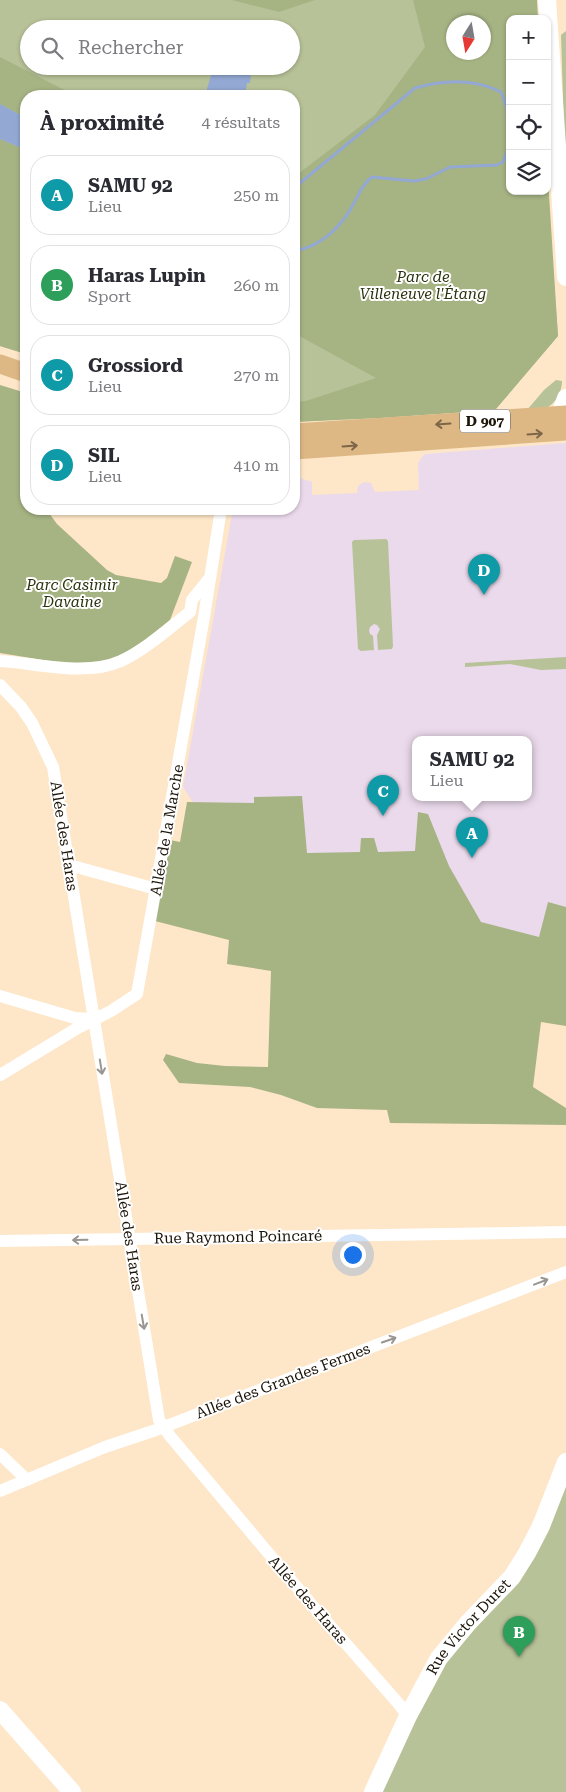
<!DOCTYPE html>
<html lang="fr">
<meta charset="utf-8">
<style>
:root{--surface:#fff;--page:#f2f2f3;--text:#2b2b33;--muted:#7c7c81;--line:#e1e1e2;--accent:#4e630e}
body{margin:0;font-family:"Roboto Serif",serif;background:var(--page);color:var(--text)}
.controls{position:absolute;right:15px;top:15px;display:grid;overflow:hidden;border-radius:10px;box-shadow:0 1px 4px #0004}
.controls button{width:45px;height:45px;display:grid;place-items:center;padding:0;border:0;border-bottom:1px solid var(--line);background:var(--surface);color:var(--text);font:25px sans-serif}
.compass{position:absolute;left:446px;top:15px;width:45px;height:45px;border-radius:50%;background:var(--surface);box-shadow:0 1px 4px #0004;rotate:191deg}
.you{position:absolute;left:352px;top:1254px;width:18px;height:18px;margin:-12px;border:4px solid #fff;border-radius:50%;background:#1a73e8;box-shadow:0 0 0 8px #1a73e833}
.badge{display:grid;place-items:center;width:32px;height:32px;border-radius:50%;background:var(--accent);color:#fff;font-size:16px;font-weight:700}
.pin{position:absolute;translate:-50% -41px;filter:drop-shadow(0 1px 2px #0008)}
.pin::after{content:'';position:absolute;top:26px;width:18px;height:15px;background:inherit;clip-path:polygon(0 0,100% 0,50% 100%)}
.popup{position:absolute;left:412px;top:736px;width:120px;height:65px;box-sizing:border-box;display:grid;place-content:center;border-radius:10px;background:var(--surface);filter:drop-shadow(0 1px 4px #0005);font-size:16px;white-space:nowrap;color:var(--muted)}
.popup b{font-size:19px;color:var(--text)}
.popup::after{content:'';position:absolute;left:50%;top:100%;margin-left:-10px;border:10px solid transparent;border-top-color:var(--surface)}
.list{margin:0;padding:0;list-style:none}
h2{display:flex;justify-content:space-between;align-items:center;height:65px;margin:0;padding:0 20px;font-size:21px}
h2 small{font-size:16px;font-weight:400;color:var(--muted)}
.list li{display:grid;grid-template-columns:32px 1fr auto;gap:15px;align-items:center;box-sizing:border-box;height:80px;margin:0 10px 10px;padding:0 10px;border:1px solid var(--line);border-radius:20px}
.list b{display:block;font-size:19px;white-space:nowrap}
.list p{margin:0;font-size:16px;white-space:nowrap;color:var(--muted)}
.list em{font-size:16px;font-style:normal;color:var(--muted)}
.icon{flex:none;width:28px;height:28px;fill:none;stroke:currentColor;stroke-width:2;stroke-linecap:round;stroke-linejoin:round}
.map{position:relative;flex:none;width:566px;height:1792px;overflow:hidden}
.search{position:absolute;background:var(--surface);box-shadow:0 1px 4px #0004;left:20px;top:20px;width:280px;height:55px;display:flex;align-items:center;gap:12px;box-sizing:border-box;padding:0 18px;border-radius:28px;color:var(--muted);font-size:19px}
.panel{position:absolute;background:var(--surface);box-shadow:0 1px 4px #0004;left:20px;top:90px;width:280px;height:425px;border-radius:20px}
.map>svg:first-child{display:block}
.medical{fill:#ebdaec;fill-rule:evenodd}
.green{fill:#b7c298;fill-rule:evenodd}
.forest{fill:#a6b383;fill-rule:evenodd}
.water{fill:#93a8d3}
.lines{fill:none;stroke-linecap:round;stroke-linejoin:round}
.stream{stroke:#93a8d3;stroke-width:3}
.street{stroke:#fff;stroke-width:12}
.secondary{stroke:#fff;stroke-width:18}
.primary{stroke:#ddb885;stroke-width:19}
.oneway{stroke:#7d6648}
.oneway2{stroke:#999691}
.labels{text-anchor:middle;stroke-width:4;stroke-linejoin:round;paint-order:stroke}
.shield{fill:#fff;stroke:#615b54;stroke-width:1}
.shield-label{font-size:14px;font-weight:bold;fill:#1d150a}
.park-label{font-size:15px;font-style:italic;fill:#2a330d;stroke:#fff}
.street-label{font-size:15px;fill:#1d150a;stroke:#fff}
</style>
<div class="map">
<svg width="566" height="1792" viewBox="0 0 566 1792">
<rect width="100%" height="100%" fill="#fee6c8"/>
<path class="medical" d="M566,443V949L476,927L194,804L183,787L233,509H294V476L312,482V495L357,493L358,486L364,482L371,483L375,492L419,490L418,464L421,458L425,454ZM416,739H528V797H416Z"/>
<g class="green">
<path d="M0,0H537L510,19V191H547L558,336L495,410L294,422V96H26V354L0,346ZM454,22H484V52H454ZM29,29H291V66H29Z"/>
<polygon points="566,31 566,194 561,35"/>
<path d="M556,380L562,381C562,390 557,402 548,407C543,410 533,409 527,410L544,390Z"/>
<polygon points="386,539 388,541 393,646 392,649 378,650 377,635 380,629 377,625 374,624 370,627 369,631 370,634 373,636 374,650 361,651 358,649 352,542 354,540"/>
<polygon points="566,657 566,669 541,670 510,664 465,667 465,663"/>
<polygon points="566,1474 566,1792 380,1792 438,1668 506,1592"/>
</g>
<g class="forest">
<polygon points="232,0 315,0 279,12"/>
<path d="M413,0H537L538,19H510V191H547V163L558,336L495,410L381,418L294,422V402L306,401L376,378L294,333V177L375,115L425,47ZM454,22H484V52H454Z"/>
<polygon points="0,57 76,96 26,96 26,118 0,104"/>
<polygon points="0,139 26,150 26,354 0,346"/>
<polygon points="0,385 26,393 26,509 46,509 57,524 107,570 116,575 161,583 167,578 175,556 192,562 170,620 132,651 111,662 80,666 0,653"/>
<polygon points="302,796 307,853 360,852 361,838 374,838 378,852 415,851 418,812 428,814 449,866 481,922 539,937 548,902 566,907 566,1026 541,1022 533,1087 566,1108 566,1125 390,1123 387,1110 317,1108 281,1095 250,1087 179,1083 163,1060 166,1054 197,1063 225,1066 268,1067 271,971 227,964 229,940 155,921 170,840 180,842 187,802 254,803 254,797"/>
</g>
<g class="water">
<polygon points="217,66 252,66 250,83 247,83 245,96 205,96 211,75"/>
<polygon points="0,104 26,118 26,150 0,139"/>
</g>
<g class="lines">
<path class="stream" d="M294,188L415,88C443,80 474,78 501,92L507,108L508,149L503,162L497,165L450,167L426,179L414,181L372,177C363,183 359,194 354,203C342,226 321,247 294,251"/>
<g class="street">
<path d="M0,661C37,663 85,677 121,661C146,649 168,629 190,612L192,600L208,580"/>
<polyline points="0,685 21,707 32,723 53,767 159,1420 170,1436 312,1605 398,1703 408,1716"/>
<polyline points="69,865 156,889"/>
<polyline points="0,996 75,1018 93,1019"/>
<polyline points="0,1075 76,1029 111,1011 137,994 204,617 221,509"/>
<polyline points="0,1241 566,1232"/>
<polyline points="0,1454 27,1480"/>
<polyline points="0,1491 105,1447 156,1430 566,1272"/>
</g>
<g class="secondary">
<polyline points="547,0 566,277"/>
<polyline points="563,429 562,409 566,398"/>
<polyline points="0,1710 72,1792"/>
<path id="s1" d="M373,1792L408,1716L439,1658L468,1623L512,1577L527,1553L541,1526L566,1462"/>
</g>
<g class="primary">
<polyline points="0,364 26,373"/>
<polyline points="294,433 566,415"/>
<polyline points="294,450 566,431"/>
</g>
</g>
<defs><path id="oneway-shaft" d="M-6 0H5M1.5-3L5.5 0L1.5 3" fill="none" stroke-width="1.6" stroke-linecap="round" stroke-linejoin="round" transform="scale(1.25)"/></defs>
<g class="oneway">
<use href="#oneway-shaft" transform="translate(443 424) rotate(176)"/>
<use href="#oneway-shaft" transform="translate(535 434) rotate(-4)"/>
<use href="#oneway-shaft" transform="translate(350 446) rotate(-4)"/>
</g>
<g class="oneway2">
<use href="#oneway-shaft" transform="translate(101 1067) rotate(81)"/>
<use href="#oneway-shaft" transform="translate(80 1240) rotate(179)"/>
<use href="#oneway-shaft" transform="translate(541 1282) rotate(-21)"/>
<use href="#oneway-shaft" transform="translate(143 1322) rotate(80)"/>
<use href="#oneway-shaft" transform="translate(389 1340) rotate(-19)"/>
</g>
<g class="labels">
<rect class="shield" x="460" y="409.5" width="50" height="23" rx="4"/>
<g class="shield-label">
<text x="485" y="426">D 907</text>
</g>
<g class="park-label">
<text x="423" y="282">Parc de<tspan x="423" dy="17">Villeneuve l'Étang</tspan></text>
<text x="72" y="590">Parc Casimir<tspan x="72" dy="17">Davaine</tspan></text>
</g>
<g class="street-label">
<text transform="translate(167 830) rotate(-80)" y="5">Allée de la Marche</text>
<text transform="translate(64 836) rotate(81)" y="5">Allée des Haras</text>
<text transform="translate(129 1236) rotate(81)" y="5">Allée des Haras</text>
<text transform="translate(238 1237) rotate(-1)" y="5">Rue Raymond Poincaré</text>
<text transform="translate(283 1381) rotate(-21)" y="5">Allée des Grandes Fermes</text>
<text transform="translate(308 1600) rotate(49)" y="5">Allée des Haras</text>
<text dy="5" stroke="none"><textPath href="#s1" startOffset="192">Rue Victor Duret</textPath></text>
</g>
</g>
</svg>
<div class="controls">
<button>+</button>
<button>−</button>
<button><svg class="icon" aria-label="locate" viewBox="0 0 24 24"><circle cx="12" cy="12" r="6"/><path d="M12 2v4M12 18v4M2 12h4M18 12h4"/></svg></button>
<button><svg class="icon" aria-label="layers" viewBox="0 0 24 24"><path d="M12 4l9 5-9 5-9-5zM3 14l9 5 9-5"/></svg></button>
</div>
<svg class="compass" viewBox="-18 -18 36 36"><path d="M0-13l5 13h-10z" fill="#e53935"/><path d="M0 13l5-13h-10z" fill="#7c7c81"/></svg>
<div class="you"></div>
<div class="pin badge" style="left:472px;top:858px;background:#0f9aa8">A</div>
<div class="popup"><b>SAMU 92</b>Lieu</div>
<div class="pin badge" style="left:519px;top:1657px;background:#2e9e5b">B</div>
<div class="pin badge" style="left:383px;top:816px;background:#0f9aa8">C</div>
<div class="pin badge" style="left:484px;top:595px;background:#0f9aa8">D</div>
<div class="search"><svg class="icon" aria-label="search" viewBox="0 0 24 24"><circle cx="10" cy="10" r="6"/><path d="M15 15l6 6"/></svg>Rechercher</div>
<section class="panel">
<h2>À proximité<small>4 résultats</small></h2>
<ul class="list">
<li><span class="badge" style="background:#0f9aa8">A</span><div><b>SAMU 92</b><p>Lieu</p></div><em>250 m</em></li>
<li><span class="badge" style="background:#2e9e5b">B</span><div><b>Haras Lupin</b><p>Sport</p></div><em>260 m</em></li>
<li><span class="badge" style="background:#0f9aa8">C</span><div><b>Grossiord</b><p>Lieu</p></div><em>270 m</em></li>
<li><span class="badge" style="background:#0f9aa8">D</span><div><b>SIL</b><p>Lieu</p></div><em>410 m</em></li>
</ul>
</section>
</div>
